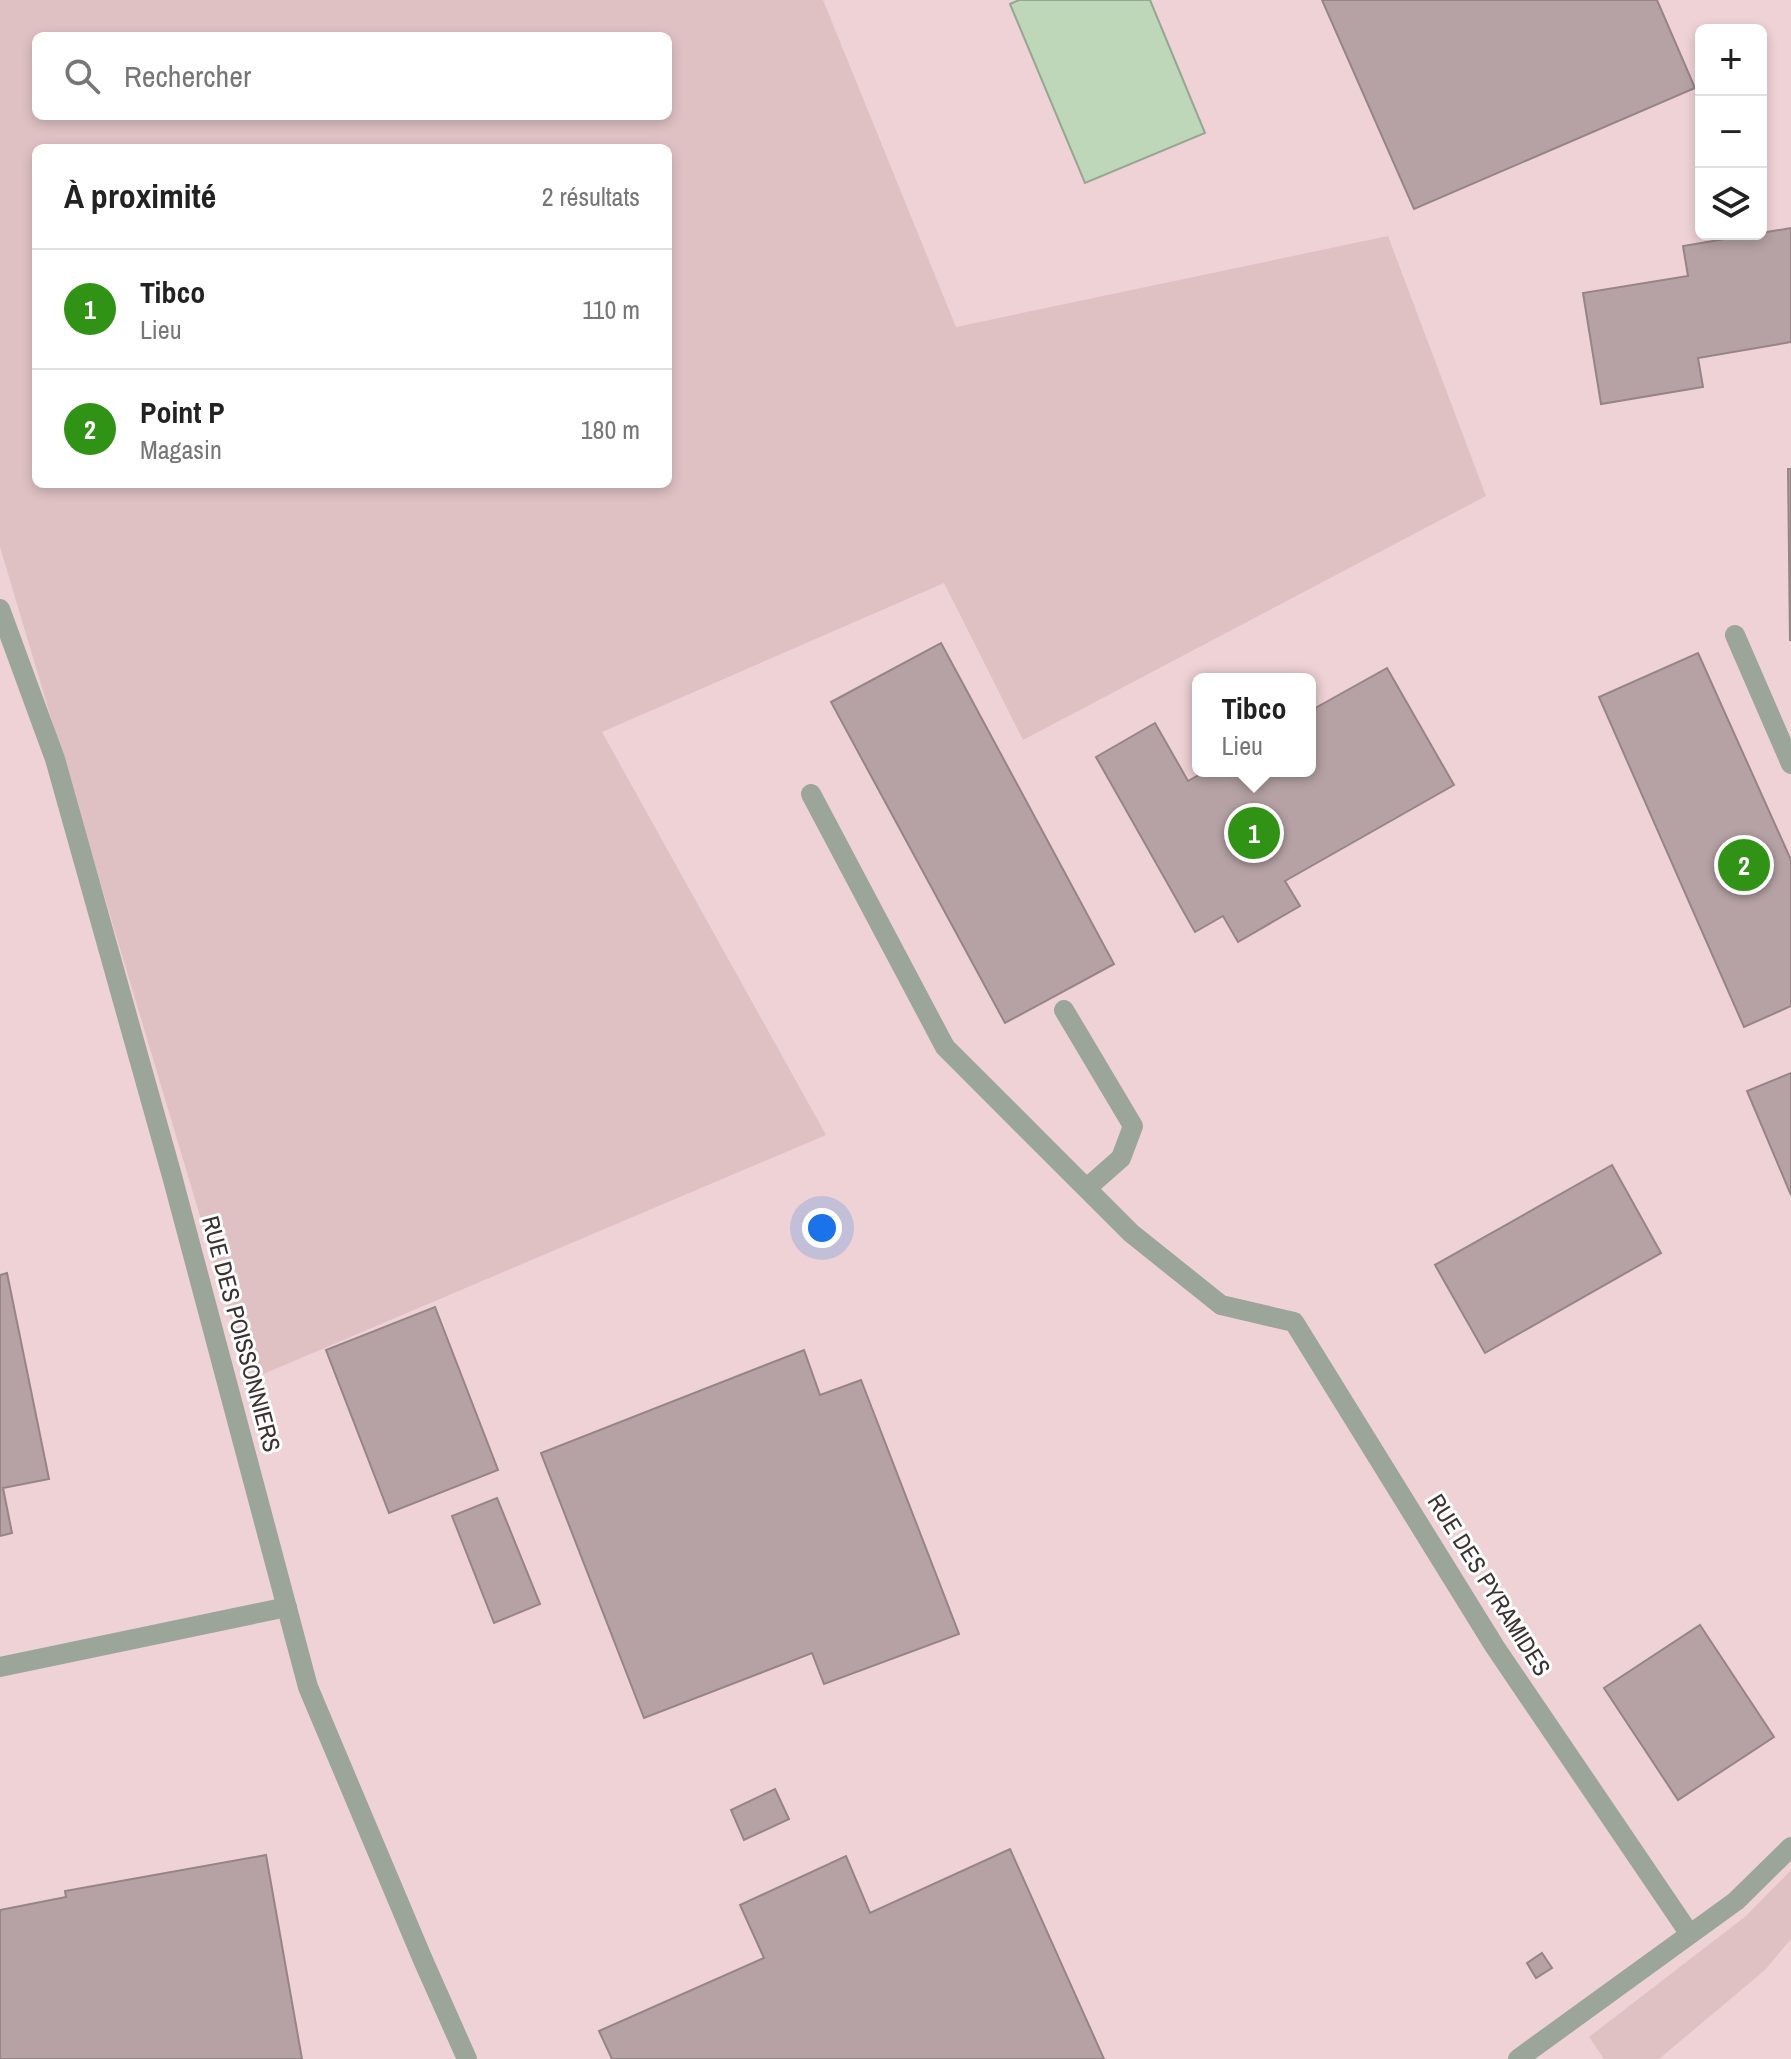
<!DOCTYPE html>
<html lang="fr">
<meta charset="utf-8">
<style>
:root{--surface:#fff;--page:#f2f2f2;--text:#222;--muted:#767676;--line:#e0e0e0;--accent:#309315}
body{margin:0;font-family:"Archivo Narrow",sans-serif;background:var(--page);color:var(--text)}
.controls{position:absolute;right:24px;top:24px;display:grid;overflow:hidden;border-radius:12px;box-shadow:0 4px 12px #0003}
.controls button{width:72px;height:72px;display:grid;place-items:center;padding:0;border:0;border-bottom:2px solid var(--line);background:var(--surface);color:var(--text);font:40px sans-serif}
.you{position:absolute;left:822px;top:1228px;width:28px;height:28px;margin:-20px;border:6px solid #fff;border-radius:50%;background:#1a73e8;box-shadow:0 0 0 12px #1a73e833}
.badge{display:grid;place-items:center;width:52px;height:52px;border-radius:50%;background:var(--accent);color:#fff;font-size:26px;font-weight:700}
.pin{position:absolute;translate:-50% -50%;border:4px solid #fff;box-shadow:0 2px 8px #0006}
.popup{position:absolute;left:1192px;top:673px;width:124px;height:104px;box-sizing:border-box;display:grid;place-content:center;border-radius:12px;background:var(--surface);filter:drop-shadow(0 2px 6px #0005);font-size:26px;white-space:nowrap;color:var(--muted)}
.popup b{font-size:30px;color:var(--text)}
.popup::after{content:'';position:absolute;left:50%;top:100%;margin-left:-16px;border:16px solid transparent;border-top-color:var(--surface)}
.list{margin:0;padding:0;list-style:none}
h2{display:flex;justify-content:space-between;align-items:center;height:104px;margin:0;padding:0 32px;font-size:34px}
h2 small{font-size:26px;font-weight:400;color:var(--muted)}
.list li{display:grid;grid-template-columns:52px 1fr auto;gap:24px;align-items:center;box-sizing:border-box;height:120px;padding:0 32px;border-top:2px solid var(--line)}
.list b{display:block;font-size:30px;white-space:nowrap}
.list p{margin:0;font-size:26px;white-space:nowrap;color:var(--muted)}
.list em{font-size:26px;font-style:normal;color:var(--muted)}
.icon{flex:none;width:44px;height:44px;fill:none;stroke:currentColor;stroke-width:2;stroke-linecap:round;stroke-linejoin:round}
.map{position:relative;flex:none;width:1791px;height:2059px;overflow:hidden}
.search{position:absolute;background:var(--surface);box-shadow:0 4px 12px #0003;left:32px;top:32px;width:640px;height:88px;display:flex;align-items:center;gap:20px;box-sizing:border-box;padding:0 28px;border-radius:12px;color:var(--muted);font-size:30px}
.panel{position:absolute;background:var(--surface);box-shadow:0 4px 12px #0003;left:32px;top:144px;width:640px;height:344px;border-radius:12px}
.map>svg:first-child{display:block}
.built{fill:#eed2d5;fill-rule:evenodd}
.green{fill:#dfc1c4;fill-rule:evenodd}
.water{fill:#bed7b9;stroke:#96a691;stroke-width:2}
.building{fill:#b6a2a4;stroke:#978486;stroke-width:2}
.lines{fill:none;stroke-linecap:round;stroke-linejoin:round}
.minor{stroke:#9ba599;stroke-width:20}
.labels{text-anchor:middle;stroke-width:6;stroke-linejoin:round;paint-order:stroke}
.street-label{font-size:24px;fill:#3a3233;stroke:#fff}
</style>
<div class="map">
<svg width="1791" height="2059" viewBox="0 0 1791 2059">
<rect width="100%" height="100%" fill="#f7e2e4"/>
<path class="built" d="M0,0H1791V2059H0ZM1701,30H1761V234H1701ZM36,36H668V116H36ZM36,148H668V484H36ZM1198,679H1310V771H1198Z"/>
<g class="green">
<path d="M0,0H823L956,327L1388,236L1486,496L1023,740L944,583L602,732L826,1135L249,1380L0,547ZM36,36H668V116H36ZM36,148H668V484H36Z"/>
<polygon points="1791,1870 1791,1939 1765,1970 1659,2059 1604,2059 1589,2037 1746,1916"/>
</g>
<polygon class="water" points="1019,0 1150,0 1205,133 1085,183 1010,4"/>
<g class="building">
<polygon points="1322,0 1657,0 1695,88 1414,209"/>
<polygon points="1791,228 1791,342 1698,358 1703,387 1601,404 1583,293 1688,276 1683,246"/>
<polygon points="1788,469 1791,469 1791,640 1790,640"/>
<polygon points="941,643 1114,964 1005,1023 831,702"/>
<polygon points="1698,653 1791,860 1791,1006 1744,1027 1599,697"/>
<polygon points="1387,668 1454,785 1285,881 1300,906 1238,942 1223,916 1195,932 1096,757 1155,723 1188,781 1206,771 1310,771 1310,711"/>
<polygon points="1791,1073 1791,1195 1747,1091"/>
<polygon points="1612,1165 1661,1253 1485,1353 1435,1265"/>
<polygon points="7,1273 49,1479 3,1488 12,1533 0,1536 0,1275"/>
<polygon points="435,1307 498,1470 389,1513 326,1350"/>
<polygon points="804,1350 820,1395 861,1380 959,1634 824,1684 812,1653 644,1718 541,1453"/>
<polygon points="497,1498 540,1604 494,1623 452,1516"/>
<polygon points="1700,1625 1774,1737 1678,1800 1604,1688"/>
<polygon points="775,1789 789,1819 744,1840 731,1810"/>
<polygon points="1010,1849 1104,2059 612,2059 599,2031 764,1958 740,1905 846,1856 870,1913"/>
<polygon points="266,1855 302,2059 0,2059 0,1910 66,1897 65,1891"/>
<polygon points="1542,1953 1552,1968 1536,1978 1527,1963"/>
</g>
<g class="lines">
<g class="minor">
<polyline points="0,609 55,759 172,1176 308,1687 423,1960 467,2059"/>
<polyline points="1735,635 1791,764"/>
<polyline points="811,794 945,1047 1131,1233 1221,1305 1294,1322 1495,1647 1689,1933"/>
<polyline points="1064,1010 1133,1126 1121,1158 1087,1188"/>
<polyline points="0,1667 287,1607"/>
<polyline points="1518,2059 1736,1901 1791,1847"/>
</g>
</g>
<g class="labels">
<g class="street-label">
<text transform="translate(241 1334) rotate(75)" y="8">RUE DES POISSONNIERS</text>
<text transform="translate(1489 1585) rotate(58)" y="8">RUE DES PYRAMIDES</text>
</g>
</g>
</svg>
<div class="controls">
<button>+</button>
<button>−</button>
<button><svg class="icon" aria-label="layers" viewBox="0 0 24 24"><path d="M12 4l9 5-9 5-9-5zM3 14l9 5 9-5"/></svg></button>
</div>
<div class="you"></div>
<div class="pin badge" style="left:1254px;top:833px">1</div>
<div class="popup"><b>Tibco</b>Lieu</div>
<div class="pin badge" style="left:1744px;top:865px">2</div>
<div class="search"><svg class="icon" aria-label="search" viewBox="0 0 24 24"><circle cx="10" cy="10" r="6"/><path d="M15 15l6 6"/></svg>Rechercher</div>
<section class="panel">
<h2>À proximité<small>2 résultats</small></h2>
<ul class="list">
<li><span class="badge">1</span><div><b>Tibco</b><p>Lieu</p></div><em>110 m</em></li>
<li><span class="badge">2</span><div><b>Point P</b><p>Magasin</p></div><em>180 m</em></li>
</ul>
</section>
</div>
